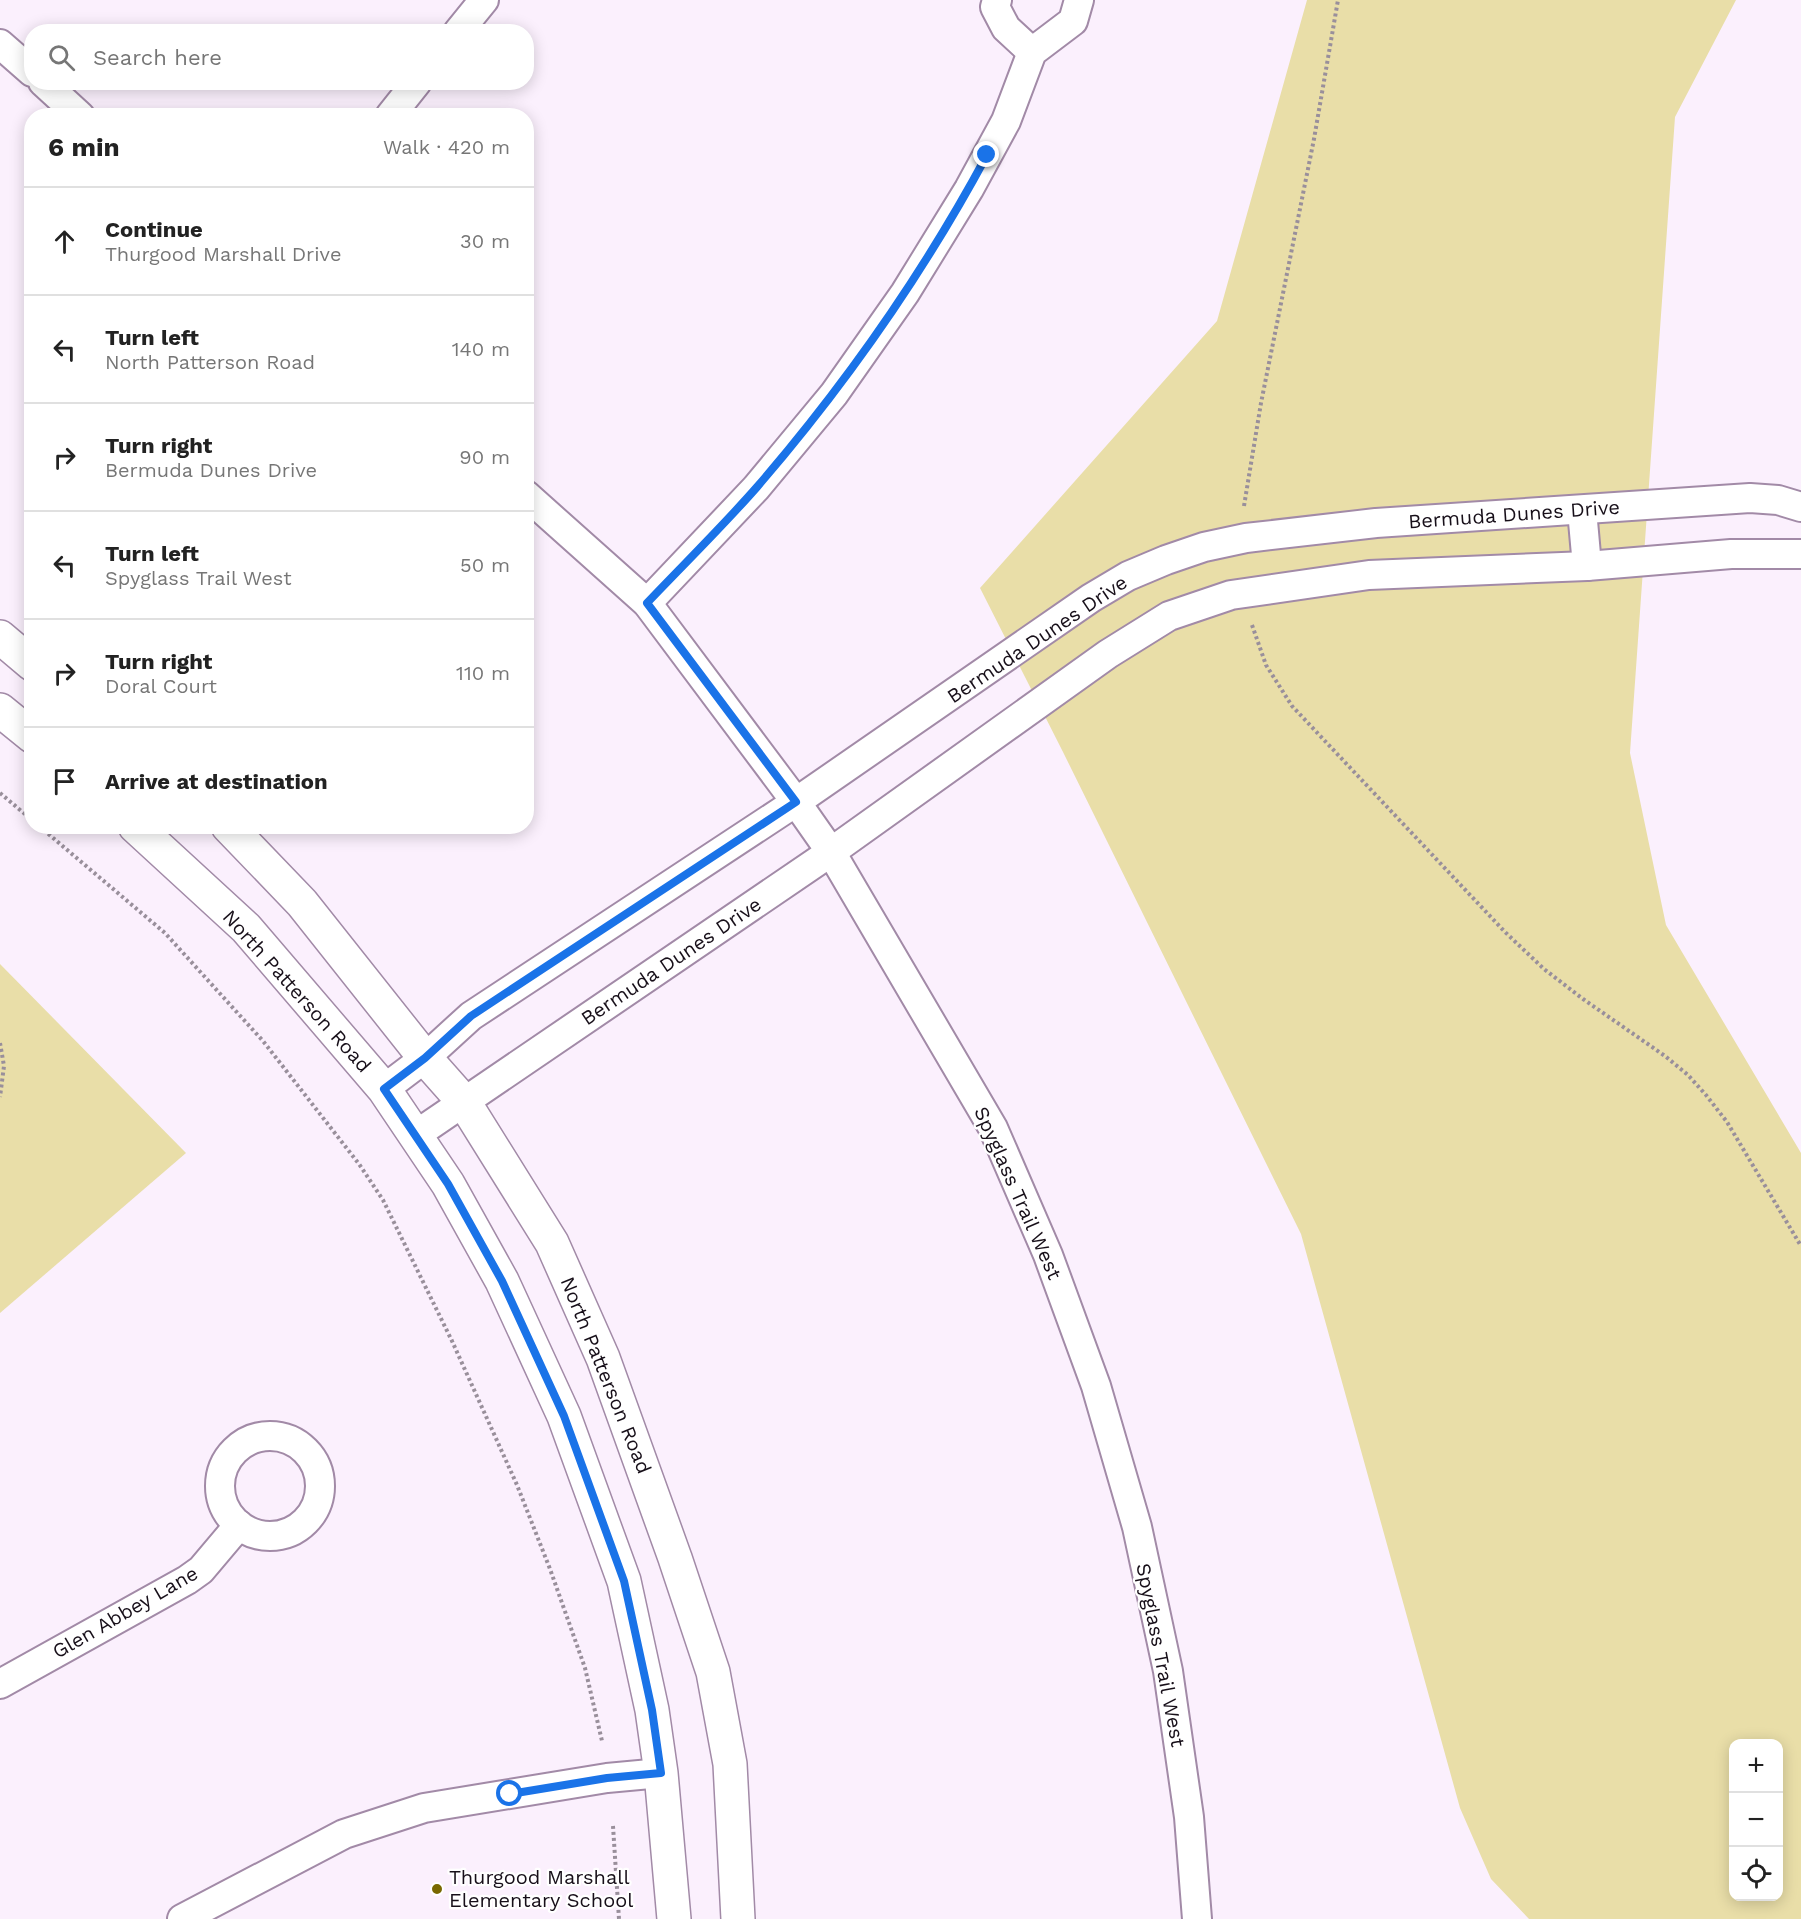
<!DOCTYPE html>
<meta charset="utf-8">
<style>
:root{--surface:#fff;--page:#f6f6f6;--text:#222;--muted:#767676;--line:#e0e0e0}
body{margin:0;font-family:"Work Sans",sans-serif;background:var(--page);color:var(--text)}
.controls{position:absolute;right:18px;bottom:18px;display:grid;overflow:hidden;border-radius:12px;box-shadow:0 3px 15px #0003}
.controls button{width:54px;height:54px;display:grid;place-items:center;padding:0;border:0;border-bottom:2px solid var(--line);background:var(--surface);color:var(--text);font:30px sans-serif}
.stop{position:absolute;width:18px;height:18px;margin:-14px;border:4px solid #1a73e8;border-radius:50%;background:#fff}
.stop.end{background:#1a73e8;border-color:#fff;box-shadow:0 2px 6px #0008}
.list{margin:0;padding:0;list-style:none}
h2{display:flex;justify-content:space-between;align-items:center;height:78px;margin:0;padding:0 24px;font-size:26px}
h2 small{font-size:20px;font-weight:400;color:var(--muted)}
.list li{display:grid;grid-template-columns:39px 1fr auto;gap:18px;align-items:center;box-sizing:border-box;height:108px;padding:0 24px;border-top:2px solid var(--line)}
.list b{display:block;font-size:22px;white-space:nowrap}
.list p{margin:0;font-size:20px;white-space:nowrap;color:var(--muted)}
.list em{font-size:20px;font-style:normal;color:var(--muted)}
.icon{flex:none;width:33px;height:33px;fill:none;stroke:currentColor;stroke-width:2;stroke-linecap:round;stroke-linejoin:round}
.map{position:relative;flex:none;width:1801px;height:1919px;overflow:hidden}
.search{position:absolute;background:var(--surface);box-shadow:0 3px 15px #0003;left:24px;top:24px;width:510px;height:66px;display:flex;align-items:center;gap:15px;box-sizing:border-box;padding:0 21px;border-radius:24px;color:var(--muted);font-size:22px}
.panel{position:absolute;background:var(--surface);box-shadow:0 3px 15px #0003;left:24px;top:108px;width:510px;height:726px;border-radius:24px}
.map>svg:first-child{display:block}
.green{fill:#e9dea8;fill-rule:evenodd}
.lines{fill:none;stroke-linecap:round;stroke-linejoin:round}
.street-casing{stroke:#a28aa7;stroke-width:32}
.secondary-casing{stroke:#a28aa7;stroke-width:36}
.path{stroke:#998f9b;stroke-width:4;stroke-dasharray:3 3;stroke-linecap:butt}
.street{stroke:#fff;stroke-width:28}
.secondary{stroke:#fff;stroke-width:33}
.route{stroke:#1a73e8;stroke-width:8}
.poi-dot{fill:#796800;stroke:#fff;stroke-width:2}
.labels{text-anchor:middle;stroke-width:4.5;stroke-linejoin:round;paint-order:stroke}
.street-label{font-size:20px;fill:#170f19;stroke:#fff}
.poi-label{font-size:20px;fill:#170f19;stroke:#fff;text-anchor:start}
</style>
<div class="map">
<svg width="1801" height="1919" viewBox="0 0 1801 1919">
<rect width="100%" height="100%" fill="#fbf0fd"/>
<g class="green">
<path d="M1307,0H1736L1675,117L1630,753L1666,925L1801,1153V1919H1529L1491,1879L1460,1808L1301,1234L1063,752L980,588L1217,321ZM1734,1744H1778V1896H1734Z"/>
<polygon points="0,964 186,1153 0,1313"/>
</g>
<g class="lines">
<defs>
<g id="street">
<polyline points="997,0 995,7 1006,28 1032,52"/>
<polyline points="458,32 484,0"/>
<polyline points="0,44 32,72"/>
<polyline points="43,82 80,116"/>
<polyline points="390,116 417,82"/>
<polyline points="526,495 647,603 796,802 831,852 993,1128 1048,1255 1096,1386 1137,1527 1168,1671 1189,1817 1197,1919"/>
<polyline points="1582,510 1587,566"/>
<polyline points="647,603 756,488 834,394 905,293 969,189 1006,121 1032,52 1073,21 1079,0"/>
<polyline points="384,1089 425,1058 471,1016 796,802 1091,598 1128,576 1166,560 1204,547 1246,538 1376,523 1750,498 1778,500 1801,507"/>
<polyline points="417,1134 831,852 1108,654 1169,616 1231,595 1369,575 1587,566 1731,554 1801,554"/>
<circle cx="270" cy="1486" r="50"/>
<polyline points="0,1684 187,1580 201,1570 239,1525"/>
<polyline points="182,1919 344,1834 424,1808 607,1778 661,1773"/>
</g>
<g id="secondary">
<polyline points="0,637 32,664"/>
<polyline points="0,710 32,736"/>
<polyline points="135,826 246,928 384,1089 448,1184 502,1281 564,1416 624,1581 652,1710 661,1773 674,1919"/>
<polyline points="228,826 302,903 425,1058 464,1102 552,1243 603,1358 675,1558 713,1672 730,1764 738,1919"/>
</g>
</defs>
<use href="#street" class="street-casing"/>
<use href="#secondary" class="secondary-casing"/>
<g class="path">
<polyline points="1244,506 1261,403 1314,139 1338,0"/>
<polyline points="1252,625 1266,665 1292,706 1505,932 1544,969 1583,999 1665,1056 1688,1075 1706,1095 1727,1122 1801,1246"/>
<polyline points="0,793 32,820"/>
<polyline points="39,826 165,933 263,1041 359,1164 383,1200 452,1341 517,1485 550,1569 585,1668 602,1741"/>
<polyline points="0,1043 4,1066 0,1097"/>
<polyline points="613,1826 619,1919"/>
</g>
<use href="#street" class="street"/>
<use href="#secondary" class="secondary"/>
</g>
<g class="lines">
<path class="route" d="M510,1794L607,1778L661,1773L652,1710L624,1581L564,1416L502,1281L448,1184L384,1089L425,1058L471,1016L796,802L647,603C683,565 722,527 757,487C845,385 923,274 987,155"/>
</g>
<circle class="poi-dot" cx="437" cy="1889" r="6"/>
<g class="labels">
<g class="street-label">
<text transform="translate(1514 514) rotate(-4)" y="7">Bermuda Dunes Drive</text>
<text transform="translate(1037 639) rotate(-34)" y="7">Bermuda Dunes Drive</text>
<text transform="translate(671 961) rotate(-34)" y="7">Bermuda Dunes Drive</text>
<text transform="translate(297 991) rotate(48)" y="7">North Patterson Road</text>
<text transform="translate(1018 1193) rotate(66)" y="7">Spyglass Trail West</text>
<text transform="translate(606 1375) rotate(68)" y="7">North Patterson Road</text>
<text transform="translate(125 1612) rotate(-30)" y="7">Glen Abbey Lane</text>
<text transform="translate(1161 1655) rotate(79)" y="7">Spyglass Trail West</text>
</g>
<g class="poi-label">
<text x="449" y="1884">Thurgood Marshall<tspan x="449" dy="23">Elementary School</tspan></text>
</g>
</g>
</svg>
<div class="controls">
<button>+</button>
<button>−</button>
<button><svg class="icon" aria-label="locate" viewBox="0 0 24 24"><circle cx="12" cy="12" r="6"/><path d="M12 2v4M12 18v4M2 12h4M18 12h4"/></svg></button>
</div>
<div class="stop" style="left:510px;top:1794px"></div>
<div class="stop end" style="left:987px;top:155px"></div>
<div class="search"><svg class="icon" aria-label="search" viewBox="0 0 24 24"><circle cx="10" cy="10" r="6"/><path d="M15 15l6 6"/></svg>Search here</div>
<section class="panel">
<h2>6 min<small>Walk · 420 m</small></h2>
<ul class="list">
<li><svg class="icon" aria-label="ahead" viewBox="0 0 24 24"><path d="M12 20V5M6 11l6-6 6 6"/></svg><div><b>Continue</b><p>Thurgood Marshall Drive</p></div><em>30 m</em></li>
<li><svg class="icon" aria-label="left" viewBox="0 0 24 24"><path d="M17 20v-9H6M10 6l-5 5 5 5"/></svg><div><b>Turn left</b><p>North Patterson Road</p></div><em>140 m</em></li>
<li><svg class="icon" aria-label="right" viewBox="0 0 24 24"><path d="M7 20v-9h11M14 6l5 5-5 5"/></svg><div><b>Turn right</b><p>Bermuda Dunes Drive</p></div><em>90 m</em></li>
<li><svg class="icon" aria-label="left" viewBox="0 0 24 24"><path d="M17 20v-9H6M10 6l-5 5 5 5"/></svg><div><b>Turn left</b><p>Spyglass Trail West</p></div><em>50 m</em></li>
<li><svg class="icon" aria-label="right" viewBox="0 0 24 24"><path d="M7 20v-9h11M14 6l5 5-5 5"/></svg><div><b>Turn right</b><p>Doral Court</p></div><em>110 m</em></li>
<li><svg class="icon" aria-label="arrive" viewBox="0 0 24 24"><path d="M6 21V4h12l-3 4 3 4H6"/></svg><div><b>Arrive at destination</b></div></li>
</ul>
</section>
</div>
